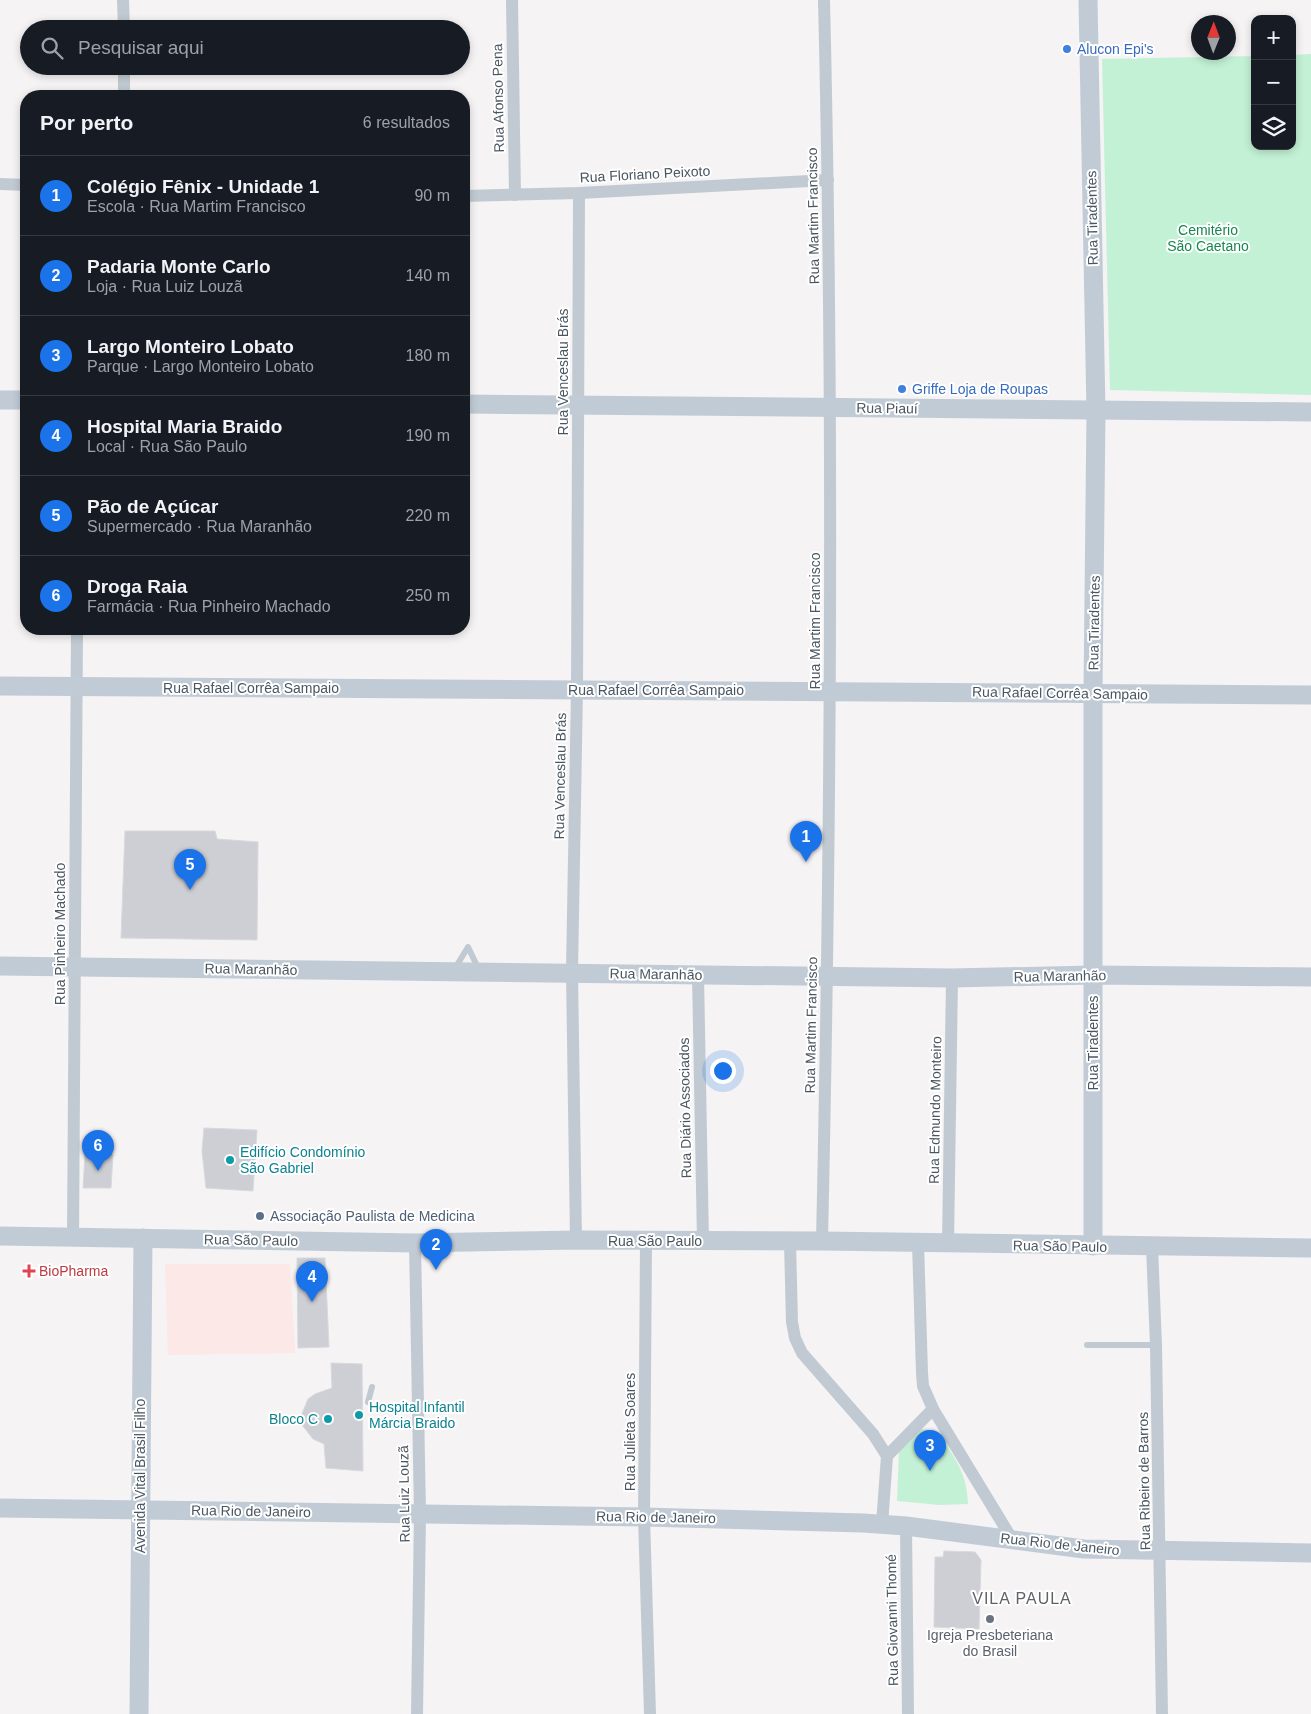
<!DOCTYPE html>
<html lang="pt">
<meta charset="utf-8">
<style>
:root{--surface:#171b24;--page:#242831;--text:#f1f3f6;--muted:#9ea1a6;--line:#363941;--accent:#1a73e8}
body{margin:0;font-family:Arial,sans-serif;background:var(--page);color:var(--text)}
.controls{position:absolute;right:15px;top:15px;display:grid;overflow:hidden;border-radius:10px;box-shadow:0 2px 8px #0003}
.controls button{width:45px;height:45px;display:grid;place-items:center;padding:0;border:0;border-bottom:1px solid var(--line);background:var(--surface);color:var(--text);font:25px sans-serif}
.compass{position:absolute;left:1191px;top:15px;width:45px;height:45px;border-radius:50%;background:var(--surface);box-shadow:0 2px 8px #0003;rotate:1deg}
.you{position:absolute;left:722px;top:1070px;width:18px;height:18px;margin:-12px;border:4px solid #fff;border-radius:50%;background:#1a73e8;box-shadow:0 0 0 8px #1a73e833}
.badge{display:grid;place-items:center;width:32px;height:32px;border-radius:50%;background:var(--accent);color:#fff;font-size:16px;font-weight:700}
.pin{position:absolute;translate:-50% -41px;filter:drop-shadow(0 1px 2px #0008)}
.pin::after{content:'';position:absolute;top:26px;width:18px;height:15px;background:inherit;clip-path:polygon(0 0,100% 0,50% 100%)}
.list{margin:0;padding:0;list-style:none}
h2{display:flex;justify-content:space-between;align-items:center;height:65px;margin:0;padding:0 20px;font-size:21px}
h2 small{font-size:16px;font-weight:400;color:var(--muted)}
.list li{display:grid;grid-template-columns:32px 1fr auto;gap:15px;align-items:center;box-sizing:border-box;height:80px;padding:0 20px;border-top:1px solid var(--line)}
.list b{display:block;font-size:19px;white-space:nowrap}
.list p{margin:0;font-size:16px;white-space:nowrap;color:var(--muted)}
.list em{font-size:16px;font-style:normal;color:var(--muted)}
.icon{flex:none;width:28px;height:28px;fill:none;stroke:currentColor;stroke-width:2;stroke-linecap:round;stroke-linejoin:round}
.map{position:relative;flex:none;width:1311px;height:1714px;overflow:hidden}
.search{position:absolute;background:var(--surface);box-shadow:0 2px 8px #0003;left:20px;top:20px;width:450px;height:55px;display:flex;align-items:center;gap:12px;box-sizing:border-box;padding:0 18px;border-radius:28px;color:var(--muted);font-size:19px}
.panel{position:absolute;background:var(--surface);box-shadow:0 2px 8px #0003;left:20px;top:90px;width:450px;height:545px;border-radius:20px}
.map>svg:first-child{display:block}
.medical{fill:#fce8e6}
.green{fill:#c3f1d5}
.building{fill:#cdcfd5;stroke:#d7d9de}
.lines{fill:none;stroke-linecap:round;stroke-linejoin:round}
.lane{stroke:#c1cad2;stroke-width:6}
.street{stroke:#c1cad2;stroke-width:12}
.secondary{stroke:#c1cbd6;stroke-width:19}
.shop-dot{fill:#3f7fe0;stroke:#fff;stroke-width:2}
.culture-dot{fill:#0f9aa8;stroke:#fff;stroke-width:2}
.service-dot{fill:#5c6f8a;stroke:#fff;stroke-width:2}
.health-dot{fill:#e0444e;stroke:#fff;stroke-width:2}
.worship-dot{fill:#6b7280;stroke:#fff;stroke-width:2}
.labels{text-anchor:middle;stroke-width:4;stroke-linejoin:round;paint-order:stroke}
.shop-label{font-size:14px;fill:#366cbe;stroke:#fff;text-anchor:start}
.street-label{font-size:14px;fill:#4a5661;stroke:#fff}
.park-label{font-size:14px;fill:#17864f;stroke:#fff}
.culture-label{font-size:14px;fill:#0d838f;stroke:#fff;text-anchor:start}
.service-label{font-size:14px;fill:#4e5e75;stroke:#fff;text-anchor:start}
.health-label{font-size:14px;fill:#be3a42;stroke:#fff;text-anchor:start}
.worship-label{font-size:14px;fill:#5b616d;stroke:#fff}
.quarter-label{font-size:16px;letter-spacing:1px;fill:#5f6368;stroke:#fff}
</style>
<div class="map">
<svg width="1311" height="1714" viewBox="0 0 1311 1714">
<rect width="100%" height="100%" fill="#f5f3f3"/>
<polygon class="medical" points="165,1264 290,1264 295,1353 168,1355"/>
<g class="green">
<polygon points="1311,54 1311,395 1110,390 1102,59 1255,56 1255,146 1292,146 1292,55"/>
<path d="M922,1429L936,1431C954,1456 967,1472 968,1504L940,1505L897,1501L899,1451Z"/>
</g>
<g class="building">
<polygon points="125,831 215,831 217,839 258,842 257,940 121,938"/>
<polygon points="204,1128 257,1130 253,1191 206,1188 202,1151"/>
<polygon points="85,1154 113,1154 111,1188 83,1188"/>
<polygon points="297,1258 325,1258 329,1347 298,1348"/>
<polygon points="331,1363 362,1364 363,1471 326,1468 324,1444 313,1439 302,1425 301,1416 308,1399 315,1394 332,1388"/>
<polygon points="944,1551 975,1552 981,1560 979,1629 934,1627 935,1557 943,1557"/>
</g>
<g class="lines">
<g class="lane">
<polyline points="454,970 468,947 479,970"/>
<polyline points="1087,1345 1156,1345"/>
<polyline points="368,1402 372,1387"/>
</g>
<g class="street">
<polyline points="123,0 124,29"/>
<polyline points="512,0 515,195"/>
<polyline points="124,66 124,96"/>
<polyline points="0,184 26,185"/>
<polyline points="464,196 579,193 828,180"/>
<polyline points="698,975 703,1241"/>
<polyline points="73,1239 77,629"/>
<polyline points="576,1240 572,972 577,689 579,193"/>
<polyline points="646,1241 644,1517 650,1714"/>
<path d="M822,1241C831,828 834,414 824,0"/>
<polyline points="790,1242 792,1322 795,1338 802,1353 873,1434 887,1456 882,1524"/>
<polyline points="415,1243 420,1514 417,1714"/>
<polyline points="918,1243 922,1373 923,1386 933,1409 1012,1539"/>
<polyline points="948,1244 952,978"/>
<polyline points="1152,1247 1156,1345 1162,1714"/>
<polyline points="887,1456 933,1409"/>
<polyline points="906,1526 908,1714"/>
</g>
<g class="secondary">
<polyline points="1088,0 1096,411 1093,693 1093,1246"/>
<polyline points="0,400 26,400"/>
<polyline points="464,404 1311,412"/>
<polyline points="0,686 1311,695"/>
<polyline points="0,966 952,978 1093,975 1311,977"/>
<polyline points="0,1236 415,1243 576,1240 822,1241 1311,1248"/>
<polyline points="0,1508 644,1517 863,1523 906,1526 1084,1549 1311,1553"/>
<polyline points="139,1714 143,1238"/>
</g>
</g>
<g class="shop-dot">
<circle cx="1067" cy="49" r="5"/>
<circle cx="902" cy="389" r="5"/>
</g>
<g class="culture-dot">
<circle cx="230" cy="1160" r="5"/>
<circle cx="359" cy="1415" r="5"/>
<circle cx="328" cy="1419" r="5"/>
</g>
<circle class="service-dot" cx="260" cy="1216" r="5"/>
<path class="health-dot" d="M26.5 1263.5h5v5h5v5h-5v5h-5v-5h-5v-5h5z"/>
<circle class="worship-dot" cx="990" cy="1619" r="5"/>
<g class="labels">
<g class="shop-label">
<text x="1077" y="54">Alucon Epi's</text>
<text x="912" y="394">Griffe Loja de Roupas</text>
</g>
<g class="street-label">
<text transform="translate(498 98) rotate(-91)" y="5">Rua Afonso Pena</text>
<text transform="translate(645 174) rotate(-3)" y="5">Rua Floriano Peixoto</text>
<text transform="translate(813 216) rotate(-91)" y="5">Rua Martim Francisco</text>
<text transform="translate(1092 218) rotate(-91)" y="5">Rua Tiradentes</text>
<text transform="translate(563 372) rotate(-90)" y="5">Rua Venceslau Brás</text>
<text transform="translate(887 408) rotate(1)" y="5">Rua Piauí</text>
<text transform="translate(815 621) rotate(-90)" y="5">Rua Martim Francisco</text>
<text transform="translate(1094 623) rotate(-89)" y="5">Rua Tiradentes</text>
<text x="251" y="693">Rua Rafael Corrêa Sampaio</text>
<text x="656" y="695">Rua Rafael Corrêa Sampaio</text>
<text transform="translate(1060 693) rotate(1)" y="5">Rua Rafael Corrêa Sampaio</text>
<text transform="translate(560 776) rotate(-89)" y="5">Rua Venceslau Brás</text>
<text transform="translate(60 934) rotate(-90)" y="5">Rua Pinheiro Machado</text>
<text transform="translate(251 969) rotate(1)" y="5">Rua Maranhão</text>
<text transform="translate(656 974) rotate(1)" y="5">Rua Maranhão</text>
<text transform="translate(1060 976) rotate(-1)" y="5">Rua Maranhão</text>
<text transform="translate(811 1025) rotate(-89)" y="5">Rua Martim Francisco</text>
<text transform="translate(1093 1043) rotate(-90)" y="5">Rua Tiradentes</text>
<text transform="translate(685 1108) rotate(-91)" y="5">Rua Diário Associados</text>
<text transform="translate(935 1110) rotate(-89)" y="5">Rua Edmundo Monteiro</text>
<text transform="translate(251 1240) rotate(1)" y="5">Rua São Paulo</text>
<text x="655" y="1246">Rua São Paulo</text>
<text transform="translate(1060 1246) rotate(1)" y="5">Rua São Paulo</text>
<text transform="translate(630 1432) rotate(-90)" y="5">Rua Julieta Soares</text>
<text transform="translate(140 1476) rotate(-90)" y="5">Avenida Vital Brasil Filho</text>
<text transform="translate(1144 1481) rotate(-91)" y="5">Rua Ribeiro de Barros</text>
<text transform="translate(404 1494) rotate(-91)" y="5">Rua Luiz Louzã</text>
<text transform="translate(251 1511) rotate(1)" y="5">Rua Rio de Janeiro</text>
<text transform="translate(656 1517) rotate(1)" y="5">Rua Rio de Janeiro</text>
<text transform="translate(1060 1544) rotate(6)" y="5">Rua Rio de Janeiro</text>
<text transform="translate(892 1620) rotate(-91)" y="5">Rua Giovanni Thomé</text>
</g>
<g class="park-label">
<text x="1208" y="235">Cemitério<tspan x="1208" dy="16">São Caetano</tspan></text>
</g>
<g class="culture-label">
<text x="240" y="1157">Edifício Condomínio<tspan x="240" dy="16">São Gabriel</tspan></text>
<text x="369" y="1412">Hospital Infantil<tspan x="369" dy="16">Márcia Braido</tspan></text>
<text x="318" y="1424" text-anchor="end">Bloco C</text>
</g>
<g class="service-label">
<text x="270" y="1221">Associação Paulista de Medicina</text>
</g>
<g class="health-label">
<text x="39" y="1276">BioPharma</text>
</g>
<g class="worship-label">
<text x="990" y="1640">Igreja Presbeteriana<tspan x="990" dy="16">do Brasil</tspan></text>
</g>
<g class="quarter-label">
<text x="1022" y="1604">VILA PAULA</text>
</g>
</g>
</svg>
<div class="controls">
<button>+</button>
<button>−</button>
<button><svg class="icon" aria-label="layers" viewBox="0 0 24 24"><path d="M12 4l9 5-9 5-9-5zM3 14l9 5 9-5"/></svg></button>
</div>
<svg class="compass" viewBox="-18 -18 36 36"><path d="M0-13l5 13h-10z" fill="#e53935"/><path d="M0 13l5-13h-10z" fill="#9ea1a6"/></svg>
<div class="you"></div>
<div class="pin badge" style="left:806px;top:862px">1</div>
<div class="pin badge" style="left:436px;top:1270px">2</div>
<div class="pin badge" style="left:930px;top:1471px">3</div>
<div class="pin badge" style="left:312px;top:1302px">4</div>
<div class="pin badge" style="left:190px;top:890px">5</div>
<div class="pin badge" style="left:98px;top:1171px">6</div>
<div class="search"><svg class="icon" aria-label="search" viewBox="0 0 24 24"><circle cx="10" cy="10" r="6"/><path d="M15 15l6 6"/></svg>Pesquisar aqui</div>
<section class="panel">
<h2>Por perto<small>6 resultados</small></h2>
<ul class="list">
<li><span class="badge">1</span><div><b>Colégio Fênix - Unidade 1</b><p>Escola · Rua Martim Francisco</p></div><em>90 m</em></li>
<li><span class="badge">2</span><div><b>Padaria Monte Carlo</b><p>Loja · Rua Luiz Louzã</p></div><em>140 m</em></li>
<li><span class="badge">3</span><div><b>Largo Monteiro Lobato</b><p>Parque · Largo Monteiro Lobato</p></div><em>180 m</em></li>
<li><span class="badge">4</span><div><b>Hospital Maria Braido</b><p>Local · Rua São Paulo</p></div><em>190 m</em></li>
<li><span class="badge">5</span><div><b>Pão de Açúcar</b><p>Supermercado · Rua Maranhão</p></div><em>220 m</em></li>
<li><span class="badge">6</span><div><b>Droga Raia</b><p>Farmácia · Rua Pinheiro Machado</p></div><em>250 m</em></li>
</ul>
</section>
</div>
